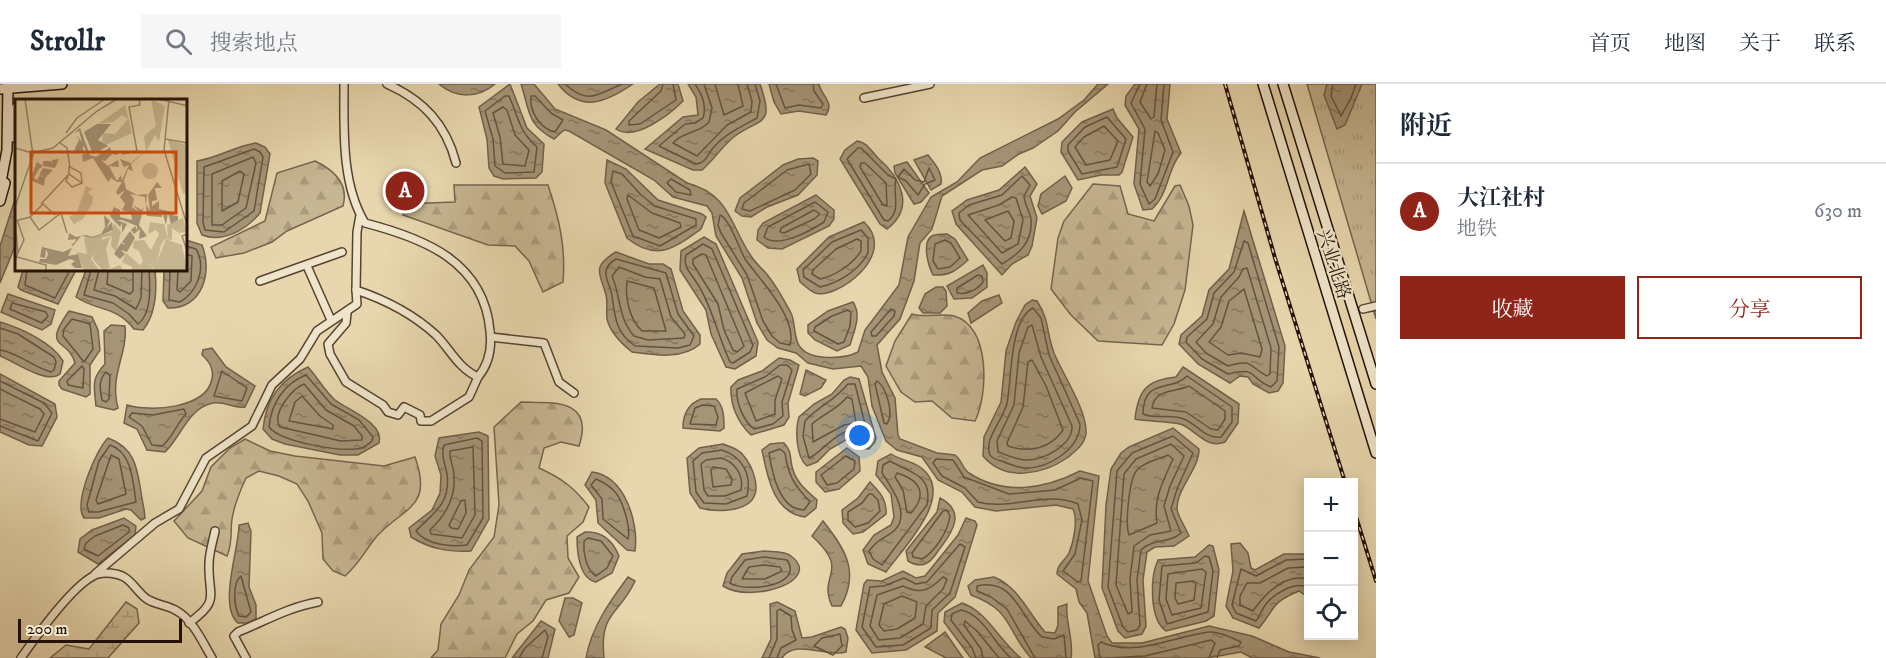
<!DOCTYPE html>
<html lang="zh">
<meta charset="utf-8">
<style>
:root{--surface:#fff;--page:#f6f6f7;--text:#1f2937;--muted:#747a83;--line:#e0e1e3;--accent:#8f2418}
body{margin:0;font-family:"IM FELL DW Pica","Noto Serif SC",serif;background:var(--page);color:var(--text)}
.controls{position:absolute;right:18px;bottom:18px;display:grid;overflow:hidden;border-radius:0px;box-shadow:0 3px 15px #0003}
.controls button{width:54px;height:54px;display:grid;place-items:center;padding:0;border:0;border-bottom:2px solid var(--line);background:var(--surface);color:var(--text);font:30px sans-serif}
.scale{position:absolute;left:18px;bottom:15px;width:164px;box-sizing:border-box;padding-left:6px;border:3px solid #241209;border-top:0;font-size:16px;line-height:21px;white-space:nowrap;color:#241209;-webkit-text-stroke:4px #f0e5ca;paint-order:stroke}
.you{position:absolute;left:860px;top:352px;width:21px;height:21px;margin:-15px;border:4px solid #fff;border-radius:50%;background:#1a73e8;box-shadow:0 0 0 9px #1a73e833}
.badge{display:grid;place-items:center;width:39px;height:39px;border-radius:50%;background:var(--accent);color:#fff;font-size:20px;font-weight:700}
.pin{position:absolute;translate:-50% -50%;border:3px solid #fff;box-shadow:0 2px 6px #0006}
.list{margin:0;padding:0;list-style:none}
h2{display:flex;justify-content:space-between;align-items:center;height:78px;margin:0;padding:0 24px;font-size:26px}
h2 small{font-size:20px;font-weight:400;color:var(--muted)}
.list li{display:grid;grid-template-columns:39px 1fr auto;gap:18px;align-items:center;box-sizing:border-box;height:96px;padding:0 24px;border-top:2px solid var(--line)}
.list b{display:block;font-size:22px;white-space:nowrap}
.list p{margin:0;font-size:20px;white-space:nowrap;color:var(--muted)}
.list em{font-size:20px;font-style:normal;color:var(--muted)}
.actions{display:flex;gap:12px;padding:18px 24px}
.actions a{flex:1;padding:14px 0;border:2px solid var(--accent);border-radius:0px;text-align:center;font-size:21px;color:var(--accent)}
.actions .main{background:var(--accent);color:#fff}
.icon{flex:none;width:33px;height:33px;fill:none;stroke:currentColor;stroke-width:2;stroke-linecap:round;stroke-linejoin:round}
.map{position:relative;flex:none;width:1376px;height:574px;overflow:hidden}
header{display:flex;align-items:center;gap:36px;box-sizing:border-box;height:84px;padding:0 30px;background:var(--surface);border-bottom:2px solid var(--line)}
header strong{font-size:28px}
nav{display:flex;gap:33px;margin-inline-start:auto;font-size:21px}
.search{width:420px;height:54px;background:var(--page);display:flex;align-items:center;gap:15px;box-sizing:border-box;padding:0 21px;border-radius:0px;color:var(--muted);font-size:22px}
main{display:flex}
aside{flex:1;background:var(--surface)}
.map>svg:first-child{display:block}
.grass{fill:url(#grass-tufts);stroke:#76644e;stroke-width:1.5}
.forest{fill:url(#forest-firs);stroke:#76644e;stroke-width:1.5}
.wetland{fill:url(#wetland-marsh);stroke:#76644e;stroke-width:1.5}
.water{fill:url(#water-ripples);stroke:#71604a;stroke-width:1.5}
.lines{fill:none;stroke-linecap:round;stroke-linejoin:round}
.shore{stroke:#645340;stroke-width:1.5}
.minor-casing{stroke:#554332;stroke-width:10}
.secondary-casing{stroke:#241209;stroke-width:12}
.minor{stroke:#f0e5ca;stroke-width:7}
.secondary{stroke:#f0e5ca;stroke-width:9}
.rail-casing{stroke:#241209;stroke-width:4}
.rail{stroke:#f0e5ca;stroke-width:1.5;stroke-dasharray:4.5;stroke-linecap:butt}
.labels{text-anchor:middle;stroke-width:4.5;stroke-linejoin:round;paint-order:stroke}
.street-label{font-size:18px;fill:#241209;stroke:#f0e5ca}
.inset-road{fill:none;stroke:#9a886c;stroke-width:1.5}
.view{fill:#cb4e0c;fill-opacity:0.15;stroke:#cb4e0c;stroke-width:3}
.inset-edge{fill:none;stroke:#241209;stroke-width:3}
</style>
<header>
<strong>Strollr</strong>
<div class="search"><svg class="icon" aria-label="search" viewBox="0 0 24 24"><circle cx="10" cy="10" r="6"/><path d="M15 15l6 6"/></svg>搜索地点</div>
<nav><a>首页</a><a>地图</a><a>关于</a><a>联系</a></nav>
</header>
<main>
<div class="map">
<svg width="1376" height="574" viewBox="0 0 1376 574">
<defs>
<pattern id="grass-tufts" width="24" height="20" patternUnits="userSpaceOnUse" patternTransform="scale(1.5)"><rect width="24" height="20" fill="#c7b692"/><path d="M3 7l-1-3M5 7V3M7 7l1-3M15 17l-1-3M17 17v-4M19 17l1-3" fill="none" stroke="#ab9b7d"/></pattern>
<pattern id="forest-firs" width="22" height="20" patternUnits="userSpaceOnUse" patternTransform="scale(1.5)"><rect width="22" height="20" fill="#c7b692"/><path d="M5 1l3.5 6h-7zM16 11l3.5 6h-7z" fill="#ab9b7d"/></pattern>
<pattern id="wetland-marsh" width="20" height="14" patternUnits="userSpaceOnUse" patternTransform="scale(1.5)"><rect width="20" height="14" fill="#c7b692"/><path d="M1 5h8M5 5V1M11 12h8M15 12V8" fill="none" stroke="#ab9b7d"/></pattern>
<pattern id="water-ripples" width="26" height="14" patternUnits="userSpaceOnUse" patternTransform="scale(1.5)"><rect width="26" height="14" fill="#a59476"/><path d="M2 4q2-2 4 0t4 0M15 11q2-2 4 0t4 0" fill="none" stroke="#86775f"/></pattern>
</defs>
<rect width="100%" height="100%" fill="#e8d7ae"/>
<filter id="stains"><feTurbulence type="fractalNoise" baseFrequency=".00333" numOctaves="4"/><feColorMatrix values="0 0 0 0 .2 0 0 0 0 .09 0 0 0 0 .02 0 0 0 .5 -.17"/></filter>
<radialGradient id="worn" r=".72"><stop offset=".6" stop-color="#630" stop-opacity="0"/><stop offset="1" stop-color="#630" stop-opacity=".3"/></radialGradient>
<polygon class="grass" points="1307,0 1376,0 1376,235"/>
<g class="forest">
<path d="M315,77C334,86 349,100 343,122L287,147L272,158L244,169L216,174L211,163L265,137L277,89Z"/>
<polygon points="1093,100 1120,102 1128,130 1154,137 1175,102 1180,101 1189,122 1193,141 1185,206 1174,240 1162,261 1098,257 1071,231 1051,205 1058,154 1064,137"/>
<path d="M454,101H548C559,134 566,163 563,198L543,208L529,177L515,162L488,161L403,131V120L455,118Z"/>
<path d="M912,230C925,234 941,229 954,232C991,242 988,311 975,337L952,334L932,317L915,318L901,308L886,282L895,257Z"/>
<path d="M521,318C552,319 595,314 579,362L561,358L544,364L539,384C561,394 574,403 589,423L583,438L567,452L568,474L579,493L569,509L546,516L533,537L517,550L505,574H431L438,566L441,540L459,511L469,486L494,453L499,421L494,343Z"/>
<path d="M245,355L270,367L295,372L384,382L415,373C433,424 405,422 377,452C366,465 359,480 345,492L333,487L323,475L322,449L308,417L297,400L279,392L259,387L246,394C240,407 234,421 232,435C230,449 233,458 227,472L188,454L174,437L202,407L211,383L230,364Z"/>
</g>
<polygon class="wetland" points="126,518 137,525 139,539 108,574 50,574 66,561 89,565"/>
<g class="water">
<path d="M439,0H495C479,14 456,15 439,0Z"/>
<polygon points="510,0 527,44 544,60 542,88 536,94 503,95 494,92 489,84 487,55 479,23"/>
<path d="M521,0H534L555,25L606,46L687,99C730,110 730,141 751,172C756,180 764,186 769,193C777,203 785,218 791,229C796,239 793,256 801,264C812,277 845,275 858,268L865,246L899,201L908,153L931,113L957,98L980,74L1058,35L1084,16L1098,0H1108L1075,28L1058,47L1033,64L1019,70L1002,82L982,86L942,112L932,145L920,159L914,197L900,235L877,261L882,288L895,314L898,351L900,355L937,369L955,371C962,376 962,384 969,389C1004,412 1045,405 1080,387L1099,392L1088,497L1107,552L1112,559H1142L1209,542L1252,552L1289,568L1320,574H1252L1241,568L1207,574H1095L1087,529L1079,518L1076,505L1057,490C1057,480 1065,477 1069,469C1074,457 1078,436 1073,425L1056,421L996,427L975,423L962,408L938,396L922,373L897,366L886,357L872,322L868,293L861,282L833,285L808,279L796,269L778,264L767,256L757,239L742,194L716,152L712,129L707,122L673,113L654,96L569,47L564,46L554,55C526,40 530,27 521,0Z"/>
<path d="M558,0H633C605,19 581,29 558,0Z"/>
<path d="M660,0H678L683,17C670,30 635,58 616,45L638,18Z"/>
<path d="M688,0H760C775,43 761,33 735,52C722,62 714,76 702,86H693L645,65L683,33L698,31L696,13Z"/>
<path d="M769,0H819C821,12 835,18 826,31L799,27L781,30L774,18Z"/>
<path d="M1135,0H1170L1167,35L1181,69C1167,85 1169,110 1152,125L1143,126L1134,100L1139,45L1125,21L1126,12Z"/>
<polygon points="1327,0 1362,0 1345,41 1337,45 1324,11"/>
<polygon points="1113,25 1117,34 1133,53 1122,88 1119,91 1101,91 1078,96 1061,68 1062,58 1082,38"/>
<path d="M857,57C867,58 871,67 878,74C900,93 916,123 887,145L880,140L840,75L845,66Z"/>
<path d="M256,59L265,63L270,70L260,129C246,146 223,159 202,151L197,139V77C218,74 235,62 256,59Z"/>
<path d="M928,71C934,79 943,88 941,100L931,106L914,76Z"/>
<polygon points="813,74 818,77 817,91 798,111 767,123 751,133 742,132 735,127 740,114 783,81 798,75"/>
<path d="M607,76L626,85L658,116L702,130L706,133L701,145C675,164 656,178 627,154L605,99Z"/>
<polygon points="907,78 929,109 921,118 914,120 895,89 894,82"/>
<polygon points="1025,83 1037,100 1030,112 1037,134 1032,162 1028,171 1012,180 1002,191 956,140 952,127 967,116 999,106"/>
<polygon points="1065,92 1072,104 1066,117 1042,130 1038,122 1041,110"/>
<polygon points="816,111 834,126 834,135 829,142 782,165 768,164 757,156 758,146 763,139"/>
<polygon points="16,112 16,160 0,199 0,162"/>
<polygon points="1244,127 1285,262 1283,299 1278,307 1269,309 1253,300 1248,293 1240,292 1230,299 1198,280 1179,260 1181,251 1202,232 1209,206 1229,185"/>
<path d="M864,138C899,171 836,216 815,209C810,207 804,201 800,198L797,185L829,153Z"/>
<path d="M947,150L955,155L968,176C956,187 949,192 933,191C929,183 921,159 932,152C935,150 943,150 947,150Z"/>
<polygon points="704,153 716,160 758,258 756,272 735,285 726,283 711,250 706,226 680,186 681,167"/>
<path d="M186,156L202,161C213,189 202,225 168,224L163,217L164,186H186Z"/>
<path d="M616,168L649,180H663L671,185L683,227L700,251V260C683,276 653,271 632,268C622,260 610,248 607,235C606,227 608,218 606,211C601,191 590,183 616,168Z"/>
<polygon points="983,181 987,189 987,203 972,214 954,215 947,202"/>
<polygon points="23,186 76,186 58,220 21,206 18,203"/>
<path d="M86,186H155C157,206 156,230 143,246L134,245C115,221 98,228 76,213Z"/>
<polygon points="936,203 943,203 946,207 947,222 940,229 923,229 919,224 925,210"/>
<polygon points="8,210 55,226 51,240 42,246 1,228"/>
<polygon points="999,211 1002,219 971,239 968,229 982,217"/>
<path d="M1032,216L1037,217C1050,237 1046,248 1054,269C1063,291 1087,326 1086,349C1085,361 1075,367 1067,374C1042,391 1005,398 983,372L984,353L1001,318L1006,267L1016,238L1025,221Z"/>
<path d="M853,218C862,231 854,247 850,261L837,267L815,256L808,249V241L828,227Z"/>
<path d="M69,227L92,233L98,246L100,266L90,281V310L86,313L62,305L59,301V297L75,279C68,253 41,267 69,227Z"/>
<path d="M0,238C20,244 52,258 63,277L60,290C47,301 14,277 0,272Z"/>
<path d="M111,241L125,242C128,270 109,291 118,324L114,326L96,322C94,302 91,295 105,280L104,247Z"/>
<path d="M212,264L226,283L255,302L245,323C234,325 225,317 213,319C188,324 181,353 165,368L147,366L137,345L124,339L127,321C150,328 206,325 212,295C214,285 209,277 202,271L203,266Z"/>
<path d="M779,274L790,276L799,281L788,319L789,333L784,341L751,351C738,339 730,321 731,303L738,296L762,287Z"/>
<path d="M308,283C317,293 325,307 335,316C346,325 385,339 379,359L358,371H340L285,360L272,355L263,345C266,314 281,295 308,283Z"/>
<path d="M1183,283L1239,320L1238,339L1225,358C1207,365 1197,348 1183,341C1175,337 1148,338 1135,335C1138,306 1147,296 1176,293Z"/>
<polygon points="806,286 826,296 821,304 805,312 800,310"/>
<polygon points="0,290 55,320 57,333 42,362 29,361 0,348"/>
<path d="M850,293L859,295L876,354L875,358L869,365C859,365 856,360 851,353L830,365L817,378L807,382C796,373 795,346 799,333L814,320L832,310L844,296Z"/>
<path d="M701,315H716C724,322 724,334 724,344L720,347L683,344C683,330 688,320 701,315Z"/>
<path d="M1173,344L1199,365C1199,386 1177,403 1177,425C1178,433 1186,444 1189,452L1174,462L1155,463L1147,468L1143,496L1146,542L1142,550L1125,554L1118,547L1102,504L1106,421L1111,385L1121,369L1129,363Z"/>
<path d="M479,348L488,352L489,435L471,467C448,468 430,465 411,453L409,444L432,426L440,409L441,391L435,372L439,354Z"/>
<path d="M108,354C141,366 137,394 144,425L145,434L141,436L131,426L126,425L99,434H84C73,419 96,366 108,354Z"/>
<path d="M779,359H784C793,369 789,374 793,386C797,399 807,407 817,416L816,424L805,433C773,429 767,391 762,366L770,360Z"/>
<path d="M723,360C730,363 738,364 743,371C752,381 763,407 750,418C739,428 714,428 700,424L690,409L687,374L699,364Z"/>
<polygon points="847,364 859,373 860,387 839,405 825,408 816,398 816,388"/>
<path d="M891,370C900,376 912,377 920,383C958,410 903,464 886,488L868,480L863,466L874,451L891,441L894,433L891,410L876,391L878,377Z"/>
<path d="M592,388C625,392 639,439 635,467L627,466L598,439L596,416L585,401Z"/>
<path d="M870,398C880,409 887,415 886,430L863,448L853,450L843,439L842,426L858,414Z"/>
<path d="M940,414C965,427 954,446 941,463C936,469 933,477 925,480C919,482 913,480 908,477L906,467L937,428Z"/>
<polygon points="124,434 136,442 135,451 98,480 78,468 80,455 92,446"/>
<polygon points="966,434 975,437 977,441 955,513 938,529 937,547 906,566 872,569 856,546 864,500 867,496 882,497 903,487 916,494 925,492 958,451"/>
<path d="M823,437C845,465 860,487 841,522H832C817,489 852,489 812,452Z"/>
<path d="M248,439L251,447L249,503L256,521V535L248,539H238C218,522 239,465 239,441Z"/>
<path d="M585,448C602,447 613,457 619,472L612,489L596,498C579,495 577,467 577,453Z"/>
<path d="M1240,459L1248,469L1251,484L1255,486L1284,470H1308V513L1299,507C1270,519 1276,524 1259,544L1233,534L1226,522L1233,487L1231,460Z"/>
<path d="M1209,461L1213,462L1219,486L1214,532L1206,537L1166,547C1149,535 1150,493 1158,476L1195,473Z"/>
<path d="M764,467C772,468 786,467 791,472C824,497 751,520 723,502L727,489L742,470Z"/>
<path d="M628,493L635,497C620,531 599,527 604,574H586C591,544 610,517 628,493Z"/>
<path d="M994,493C1019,503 1028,529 1045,548L1055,549L1058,541V523L1067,520C1065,538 1074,555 1071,574H1031C1005,545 1014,527 971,511L968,502L975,496Z"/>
<polygon points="565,514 573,514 582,519 574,551 569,553 559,537"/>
<path d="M777,518L795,527L802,554L812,553L841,543L845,545L848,554L846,568C827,574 795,554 782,574H762L771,555L770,520Z"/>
<path d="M962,519C987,527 1000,558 1021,574H971L944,538L945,528Z"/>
<polygon points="541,537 555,545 548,574 512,574"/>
<polygon points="945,548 963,574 946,574 925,563"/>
</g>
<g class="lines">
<g class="shore">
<path d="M565,0C588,21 596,11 622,0"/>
<polyline points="663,0 661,7 629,37 629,41 640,40 676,16 673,0"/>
<path d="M695,0C702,10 707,22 703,34L695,39L685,40L659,62L696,80C706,79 707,71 713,64C725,50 741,43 757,34L760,17L755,0"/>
<path d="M704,0L712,24L709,38C700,49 684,47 673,59L697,72L727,41L751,28L752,17L747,0"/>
<polyline points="715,0 724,31 743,22 738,0"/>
<polyline points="776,0 785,24 799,21 821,24 823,20 814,7 813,0"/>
<polyline points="1140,0 1131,19 1145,45 1140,100 1149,120 1155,115 1173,68 1161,36 1164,0"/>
<polyline points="1147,0 1140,18 1151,35 1154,33 1157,0"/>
<polyline points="1333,0 1331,12 1341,32 1351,14 1356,0"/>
<path d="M505,12H509C519,34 518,46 537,63L534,88L505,89L495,82L493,55L485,27Z"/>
<path d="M531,12H535L551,29L563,36L555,48C540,45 529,27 531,12Z"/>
<polygon points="503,23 507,26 515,51 529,66 525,82 503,80 500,53 493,29"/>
<polygon points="1107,33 1126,55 1117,83 1082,90 1068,67 1068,61 1085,43"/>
<polygon points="1104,42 1118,57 1110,76 1086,81 1075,63 1084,53"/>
<polygon points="1155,47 1158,49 1165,66 1158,90 1150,102 1147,98"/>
<path d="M858,64H861L888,91L896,95C892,108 902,126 888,137L884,136L847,75Z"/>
<polygon points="254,65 260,68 263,73 254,127 224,148 205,146 203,138 204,83"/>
<polygon points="253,73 256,79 246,124 222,141 212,141 212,90"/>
<polygon points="865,79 886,99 887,122 883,121 860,83 861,79"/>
<polygon points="809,80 811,90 795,106 750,127 742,125 744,119 787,86"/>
<polygon points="929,84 935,96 925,100 918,111 906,97 898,93 904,85 915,96 924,98"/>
<polygon points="240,87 244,90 238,118 222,127 222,97"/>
<polygon points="613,87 622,90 641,111 655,122 696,135 696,141 660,162 633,152 611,98"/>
<path d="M1022,92L1030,101L1024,112C1024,120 1030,127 1031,135C1033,158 1019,170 1002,180L960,136L959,129L969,121L1002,111Z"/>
<polygon points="671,95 690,106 691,111 676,108 667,99"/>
<polygon points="628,111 652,129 680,139 681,143 659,154 639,146 627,115"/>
<polygon points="1012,113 1016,114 1023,136 1018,160 1002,169 968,131 999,121"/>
<path d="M815,118L828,128L824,138C810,147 778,165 764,153L768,143Z"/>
<polygon points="814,126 820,130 814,135 784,149 780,148 781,144"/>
<polygon points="1008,127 1014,137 1011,154 1005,157 985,136"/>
<path d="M720,131C729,134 739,164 745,175C759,195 798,234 790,261L780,259L772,252L763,237L747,191L721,149L718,141Z"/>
<path d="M861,146L868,154V169C859,186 839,199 820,203L804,193L803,186L832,158Z"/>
<path d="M857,155L861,157V167C853,180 835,192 820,195L812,190L813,186L836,165Z"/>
<polygon points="945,156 951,159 960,174 950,183 938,185 933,177 935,160"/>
<path d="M1244,157L1248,159L1279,263L1277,297L1271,303C1245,292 1261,283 1228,290L1202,275L1186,258L1187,253L1207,235L1214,209L1234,188Z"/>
<path d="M703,160L712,165L753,261L750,268L733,279L730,278C717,250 712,221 695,196C689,187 683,182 686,171Z"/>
<polygon points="702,170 706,171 744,262 737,268 733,266 724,246 718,220 693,180 693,175"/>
<path d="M616,175L666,189L678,230L694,252L690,261L678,264L635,262C616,249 615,234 612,212C610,198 597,186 616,175Z"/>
<path d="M619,183L645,193L660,195L671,233L685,250L684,254L648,256L634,252C618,234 621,213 612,192Z"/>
<path d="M1247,184L1271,264L1270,290L1267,292C1249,283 1253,274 1228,282L1206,269L1196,258L1213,240L1221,213L1239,193L1243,185Z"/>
<polyline points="27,186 25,201 55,214 70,186"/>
<path d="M91,186L84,211L113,219L129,230L138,240C152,230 150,202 149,186"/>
<polyline points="99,186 94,206 115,212 136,225 141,214 142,186"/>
<polyline points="108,186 107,200 130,210 133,207 133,186"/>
<path d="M170,186L169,216L180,218C197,208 207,184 196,165L186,162"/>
<polyline points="178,186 177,206 180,208 191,197 192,172 186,170"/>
<path d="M978,191L982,192L983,198C977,206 967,211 957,209V204Z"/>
<path d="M627,197L654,204L666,247H642C629,235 625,213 627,197Z"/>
<polygon points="1244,205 1262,265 1260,273 1241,269 1228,271 1209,258 1221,243 1229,217"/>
<polygon points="12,219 46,228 48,232 42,239 10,225"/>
<path d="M1033,224L1041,234L1049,271L1080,340C1080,365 1048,385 1024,384C1016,383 1009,380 1002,377C998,376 992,375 990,371C983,355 1004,335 1007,319C1012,296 1009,236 1033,224Z"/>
<polygon points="891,225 895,227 894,232 876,252 872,252 871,248"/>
<polygon points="848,226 851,228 850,242 844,258 838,260 814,247 815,243 832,232"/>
<polygon points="72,235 90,240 93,265 84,278 63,252 64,245"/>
<path d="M1032,241L1041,273L1072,342C1073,361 1044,376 1026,376C1017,376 1007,371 998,368L997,357L1014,321L1019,269L1028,243Z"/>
<path d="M0,244L18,250L54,273L56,278L54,286L51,288C33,283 19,269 0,266"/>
<path d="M1032,276L1046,302L1063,346C1050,365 1029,369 1008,362L1007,359L1023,323L1028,278Z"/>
<path d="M780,281H787L792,286L782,318L783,332L773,340L754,345C743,336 736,319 737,305L765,293Z"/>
<polygon points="82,282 84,285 83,304 68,301 67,297"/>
<polygon points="222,287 247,304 242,317 214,312"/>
<path d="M106,288L110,291L109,315L106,318L102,316C100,306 98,296 106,288Z"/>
<path d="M306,291L331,320L359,336L373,353L372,357C367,361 363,365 356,365C336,367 281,358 269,343C271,319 285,299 306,291Z"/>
<polygon points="778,292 782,295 775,316 775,330 756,337 745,309"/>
<path d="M1187,292L1232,323V338L1221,353C1205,355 1198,341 1184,335C1171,329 1156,336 1143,330C1143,293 1172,308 1187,292Z"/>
<polyline points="0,297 44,319 52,329 38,357 0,342"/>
<path d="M877,297C887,304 894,330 887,340L884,339L875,300Z"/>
<path d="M304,300L326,326L354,342L362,352V356L341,357L280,343C271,330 292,305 304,300Z"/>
<path d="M848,300H855L869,356L864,358C859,356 859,351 854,348C842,341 818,372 809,374L803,352L805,337C820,321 833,318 848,300Z"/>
<path d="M1189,302L1225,327V335L1218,346L1211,345L1186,328L1152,324C1155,304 1174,309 1189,302Z"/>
<polyline points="0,305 40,325 44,330 35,348 0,335"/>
<polygon points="302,312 320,332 333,341 333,345 289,337 295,318"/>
<path d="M847,313L852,315L856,339L844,341L813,358L812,340C823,330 838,325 847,313Z"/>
<polygon points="703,321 714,322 718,333 716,341 690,340 695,324"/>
<path d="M184,325L186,330C176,340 173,354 162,362L152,361L142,342L129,333L132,329L153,331Z"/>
<path d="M1173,352L1193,369L1177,405L1171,425L1181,449C1169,460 1153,454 1141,466L1137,496L1140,541L1137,546L1128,548L1123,543L1108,503L1117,387L1132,369Z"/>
<path d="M477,354L482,357L483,434L467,461C451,463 426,461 416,447C433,429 451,420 447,390C445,379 441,373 444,361Z"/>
<polygon points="1171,360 1184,372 1170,402 1164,422 1171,447 1150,451 1134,462 1130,495 1132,528 1128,530 1116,501 1124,390 1136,375"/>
<path d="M110,361C132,368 133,398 136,418L98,428H89L87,421L99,377Z"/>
<path d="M473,363L475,431L462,454L431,450L430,446C446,431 456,414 454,391C454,383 449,376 450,367Z"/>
<path d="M780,365L785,369C788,392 795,402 810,418L804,426C779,426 772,388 769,369Z"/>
<path d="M722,366C743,373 752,391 747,412L726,420L704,419L696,408L693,377L702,369Z"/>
<polygon points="111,371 119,375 126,410 98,420 96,416"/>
<path d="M1168,371L1173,375C1163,397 1153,415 1157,439L1129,451C1125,440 1129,395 1137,386C1144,378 1159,375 1168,371Z"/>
<polygon points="846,372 855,377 854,385 837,399 827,401 821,391"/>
<path d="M721,374C735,378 744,391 741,406L725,412H708L704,406L701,380L706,376Z"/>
<path d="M936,375L953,376L964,393L1009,410L1055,406L1081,394L1093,397L1081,497L1078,498L1063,487L1075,470L1082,436L1078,420C1046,406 1010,427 978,418L965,404L942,392L933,379Z"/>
<path d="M890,377C910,389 933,390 927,421L882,481L873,475L869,467C879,453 885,455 895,446C911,429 891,403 882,389L883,381Z"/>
<polygon points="713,383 726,385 732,395 731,401 713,403 711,386"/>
<path d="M897,389C920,396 928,410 911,429L907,428L903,406L895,393Z"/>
<path d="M596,395C603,398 611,403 616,409C623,418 631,444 628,455L603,435L602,415L591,401Z"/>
<polygon points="869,410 872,410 878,416 880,427 868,439 855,443 848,436 848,428 862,419"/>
<polygon points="465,416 466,429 458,445 451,444 449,441 461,417"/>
<path d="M943,427L947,426L950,432C948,447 935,468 922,475L913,473L912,469Z"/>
<polygon points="123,441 129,444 129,448 98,472 84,465 86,459 95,452"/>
<path d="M588,454L601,457L613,472L607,484L596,492C586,486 583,468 584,457Z"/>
<polygon points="960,460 965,463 950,509 932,526 931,544 903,561 876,563 862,543 870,503 884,502 904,494 916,500 927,498"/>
<polygon points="1205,472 1209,473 1213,487 1208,528 1167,540 1159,516 1162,482 1196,479"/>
<path d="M764,473L787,476C805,502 745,509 730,499L732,493L745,476Z"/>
<path d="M1308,475L1286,476L1256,492L1241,485L1232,521L1236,529L1256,537C1260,532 1262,525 1266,520C1274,510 1296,496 1308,504"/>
<polygon points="764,481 780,483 782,487 765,495 742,495 749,483"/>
<path d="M1308,483L1288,484L1260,499H1247L1240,512V521L1253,527C1265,510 1284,489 1308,495"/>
<polygon points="1202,485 1206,488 1201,524 1172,531 1166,515 1168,490"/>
<path d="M241,492L251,528L246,533L239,532C234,522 232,499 241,492Z"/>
<path d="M943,493L947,495L943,505L926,522L923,540L900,554L879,556L870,542L877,511L903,502C921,511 930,506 943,493Z"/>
<polygon points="1193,497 1196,499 1194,516 1178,520 1175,514 1176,499"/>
<polygon points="902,512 917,518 915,534 897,545 884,547 879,541 884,520"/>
<polygon points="840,550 842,562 833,571 814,562 822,554"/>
<polyline points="519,574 525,564 545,546 548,553 542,574"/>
<polyline points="769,574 777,555 777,527 780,525 791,532 792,546 796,556 781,564 777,574"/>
<path d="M976,574L972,564L951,536L952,530L961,526C983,530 995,561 1011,574"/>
<polyline points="983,574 981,565 964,541 965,537 977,547 999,574"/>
<path d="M1035,574L1007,525L991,513L977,507V502C1014,493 1020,533 1042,553L1054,555L1064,551L1066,574"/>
<path d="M1100,574L1098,561L1101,558C1134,574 1175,552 1209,548C1217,547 1233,554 1241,558L1239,562L1220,566L1217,574"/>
<polyline points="1108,574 1145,572 1211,556 1215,559 1209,574"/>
</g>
<defs>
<g id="minor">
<path d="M344,0C344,45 341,100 365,139C423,154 484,177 490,247C492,264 489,280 478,293C458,284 450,265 436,251C412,229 386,216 356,206L357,148L360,131"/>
<path d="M387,0C423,16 446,40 456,79"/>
<polyline points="864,14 930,0"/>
<polyline points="307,182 331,236"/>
<polyline points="260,197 342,168"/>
<polyline points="1363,225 1376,222"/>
<polyline points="347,229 346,239 328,260 330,270 346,298 383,321 388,328 398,331 404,323 420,331 421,337 431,337 469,313 478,293"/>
<polyline points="491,253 544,259 559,298 574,309"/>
<polyline points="95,490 155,439 179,425 206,374 252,342 272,301 300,275 317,247 357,220 356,206"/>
<path d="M189,539C221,516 208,513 209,480C209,469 213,457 215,447"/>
<path d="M21,574C35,554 75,497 98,490C105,488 117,489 124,493C133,498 138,509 147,515C156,521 168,521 177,527C193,536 203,559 212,574"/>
<path d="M246,574L234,552L238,548C265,537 289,523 318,518"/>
</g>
<g id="secondary">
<polyline points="1263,0 1376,369"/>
<polyline points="1283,0 1376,300"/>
<polyline points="0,5 62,0"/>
<polyline points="13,53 16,24"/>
<polyline points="0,103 7,66 8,0"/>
<polyline points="0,117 5,99"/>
</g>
</defs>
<use href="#minor" class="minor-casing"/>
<use href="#secondary" class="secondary-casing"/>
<use href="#minor" class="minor"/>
<use href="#secondary" class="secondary"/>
<defs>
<g id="rail">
<polyline points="1225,0 1275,174 1345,398"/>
<polyline points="1354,426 1376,497"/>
</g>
</defs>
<use href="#rail" class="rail-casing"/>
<use href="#rail" class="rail"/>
</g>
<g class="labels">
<g class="street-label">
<text transform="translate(1334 180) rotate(72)" y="6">兴业北路</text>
</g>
</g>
<g transform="translate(15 15)">
<rect width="172" height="172" fill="#e8d7ae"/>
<path d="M153,41L172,46V93L168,95ZM95,138L91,150L95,169L88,172L78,160L80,149L84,142ZM151,140L167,146L172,172H139L136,165L142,163Z" fill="#c7b692"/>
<path d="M136,0L150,7L144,42L140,36L131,52L129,37L141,27ZM110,6L117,34L91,46L87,43L88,34L100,35L113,20L107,16L98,23L83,25ZM127 72a8 8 0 1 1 16 0a8 8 0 1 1-16 0ZM71,87L78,90L73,93L78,98L77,105L68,120L59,125L54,118L62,113ZM168,119L172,133L164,134L157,129V141L150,140L146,146L142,163L136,165L138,172H90L105,166L108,171L116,172L117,168L107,163L111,154L125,166L128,162L124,152L118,149L119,142L129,141L136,151L144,135L141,131L133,135L135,123L149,125L153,139L152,126ZM99,124L106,133L101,153L96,147L97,137L88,138L76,160L85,172H69L62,153L72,155L69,139L97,133Z" fill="#c7b692"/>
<path d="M82,25H96L83,41L93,47L78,55L69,33ZM65,29L75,56L81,58L95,48L97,54L102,52L103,56L97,55L90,62L86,61L93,67L103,61L104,68L94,67L102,82L106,76L107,81L114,66L109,68L105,60L116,64L136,47L116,65L118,72L113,70L109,81L111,90L122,96L132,95L131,106L135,112L133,96L142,83L147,89H140L142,101L137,102V107L144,102V110L162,114L157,116L163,117V121L156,125L153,114L151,126L147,113V118L132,117L130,98L115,95L119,100L117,108L124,113L118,106L127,111L129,108L124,126L132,137L124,140L125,130L119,135L116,131L120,127L122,131V127L107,121H102L112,125L107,134V124L105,128L95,117L99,108L105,111V118L117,121L116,114L107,111L110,105L105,98L110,91L103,96L101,93L107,83H102L96,79L93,83L78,59L68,63L67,56L72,54L68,46V54L59,51L64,41L61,36L67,43L64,32L59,34ZM44,60L40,69L28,67L24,70L19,79L22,81L24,77L30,78L24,76L28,69L38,71L30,79L29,87L15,81L22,63L28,67V62H36L37,65V61ZM89,116L95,122L91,129L97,123L98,131L79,139L66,137L58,147L56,146L60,143L61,140L53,141L54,134L61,138L71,136L78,138L86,135L90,128ZM115,132L120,139L112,153L106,151L110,155L105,160L99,155L106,144L111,146L107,143ZM27,148L48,153L57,149L53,157L63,155L67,169H60L56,165L60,162L55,160L41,166L24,163L25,160H31L33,155L31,150L30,159L25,158Z" fill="#a59476"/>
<path class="inset-road" d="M144,0L173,7M154,0L149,51L173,129M51,34L62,19L90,0M150,40L173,44M45,44L52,49L55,68L66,74L67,84L54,75V67M0,49L17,54L38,49L82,12L102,0M107,55L122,52L114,8L125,6L124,0M53,77L51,82L57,88L67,84M26,105L54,75M0,108L18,56L10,0M15,118L28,105L40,116M2,121L9,141L2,156M0,122L15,118L24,131L46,114L52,134M0,122L3,154L0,162M173,135L167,137L173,155M2,158L31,166V172"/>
<path class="view" d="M16,53H161V114H16Z"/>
<rect width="172" height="172" class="inset-edge"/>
</g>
<rect width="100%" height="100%" filter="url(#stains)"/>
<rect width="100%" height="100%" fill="url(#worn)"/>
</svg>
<div class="controls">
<button>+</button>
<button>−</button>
<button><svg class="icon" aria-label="locate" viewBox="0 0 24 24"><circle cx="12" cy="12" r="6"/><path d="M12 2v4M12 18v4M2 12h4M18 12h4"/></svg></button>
</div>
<div class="scale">200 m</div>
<div class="you"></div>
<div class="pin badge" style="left:405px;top:107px">A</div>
</div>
<aside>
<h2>附近<small></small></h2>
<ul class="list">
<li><span class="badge">A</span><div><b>大江社村</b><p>地铁</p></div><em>630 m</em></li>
</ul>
<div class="actions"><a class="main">收藏</a><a>分享</a></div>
</aside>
</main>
